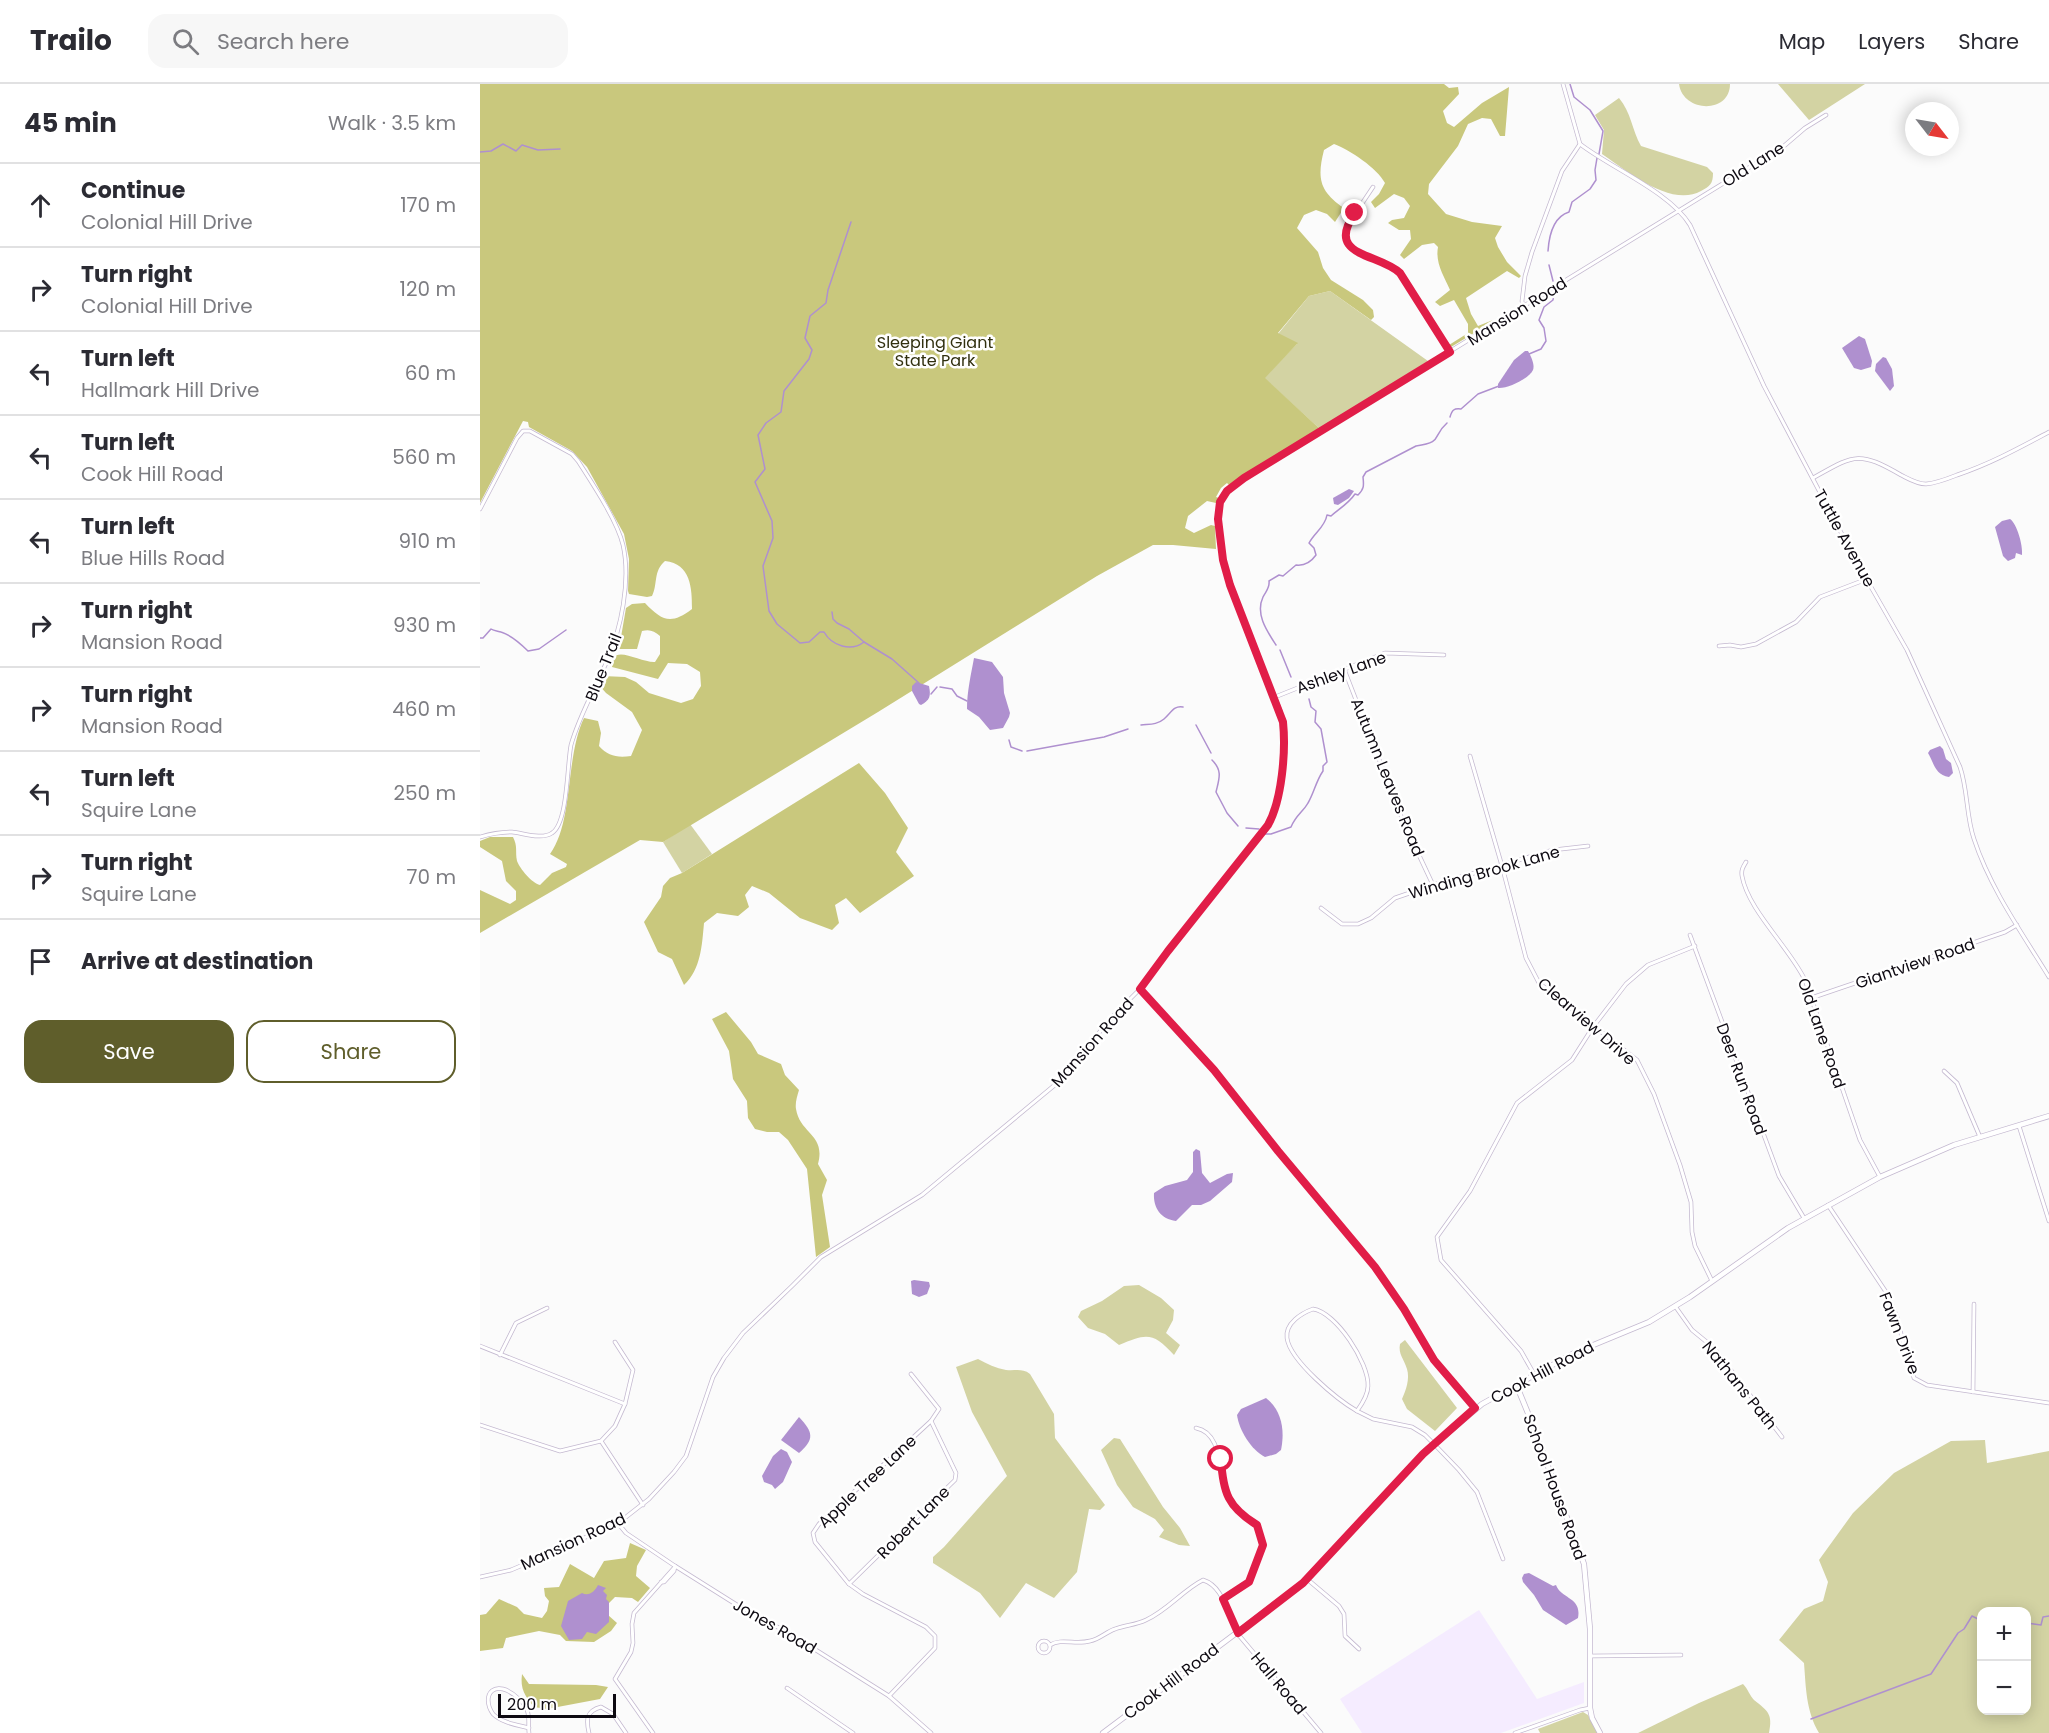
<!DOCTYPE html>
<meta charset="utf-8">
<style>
:root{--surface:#fff;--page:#f7f7f7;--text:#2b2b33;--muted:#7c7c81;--line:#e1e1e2;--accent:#5f5e2b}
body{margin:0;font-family:Poppins,sans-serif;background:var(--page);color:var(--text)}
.controls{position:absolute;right:18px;bottom:18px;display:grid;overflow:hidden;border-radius:12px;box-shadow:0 3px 15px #0003}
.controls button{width:54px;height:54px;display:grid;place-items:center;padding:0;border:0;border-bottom:2px solid var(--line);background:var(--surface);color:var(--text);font:30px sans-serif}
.compass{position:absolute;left:1425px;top:18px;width:54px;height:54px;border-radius:50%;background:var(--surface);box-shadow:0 3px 15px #0003;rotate:121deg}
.scale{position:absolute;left:18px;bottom:15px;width:118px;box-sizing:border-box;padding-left:6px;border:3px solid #0d0911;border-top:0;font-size:16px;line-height:21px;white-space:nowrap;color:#0d0911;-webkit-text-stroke:4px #fff;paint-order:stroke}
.stop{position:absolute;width:18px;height:18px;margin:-14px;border:4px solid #e11d48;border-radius:50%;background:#fff}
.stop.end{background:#e11d48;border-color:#fff;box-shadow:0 2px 6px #0008}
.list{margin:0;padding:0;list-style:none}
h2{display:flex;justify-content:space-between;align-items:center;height:78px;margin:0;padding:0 24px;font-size:26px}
h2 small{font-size:20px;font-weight:400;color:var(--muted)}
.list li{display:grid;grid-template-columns:39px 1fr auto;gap:18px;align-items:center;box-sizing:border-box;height:84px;padding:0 24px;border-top:2px solid var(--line)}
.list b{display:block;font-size:22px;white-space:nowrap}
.list p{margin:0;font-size:20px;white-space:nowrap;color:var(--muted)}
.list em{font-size:20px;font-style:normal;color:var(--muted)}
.actions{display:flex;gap:12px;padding:18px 24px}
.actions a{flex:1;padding:14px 0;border:2px solid var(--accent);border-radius:18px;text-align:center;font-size:21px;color:var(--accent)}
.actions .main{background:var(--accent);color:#fff}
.icon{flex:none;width:33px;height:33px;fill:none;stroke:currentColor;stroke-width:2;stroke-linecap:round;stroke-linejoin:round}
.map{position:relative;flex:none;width:1569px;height:1649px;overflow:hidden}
header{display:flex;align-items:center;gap:36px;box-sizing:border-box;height:84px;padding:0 30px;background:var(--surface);border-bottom:2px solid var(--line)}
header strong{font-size:28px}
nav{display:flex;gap:33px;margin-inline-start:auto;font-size:21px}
.search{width:420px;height:54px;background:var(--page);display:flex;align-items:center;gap:15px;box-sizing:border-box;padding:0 21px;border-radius:18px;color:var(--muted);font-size:22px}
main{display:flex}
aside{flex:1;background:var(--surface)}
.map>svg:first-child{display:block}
.built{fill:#f5ecff}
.green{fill:#d3d3a3;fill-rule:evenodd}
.forest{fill:#c9c87d}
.water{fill:#af90cf}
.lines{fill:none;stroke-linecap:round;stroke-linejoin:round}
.stream{stroke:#af90cf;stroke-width:1.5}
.street-casing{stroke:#c4b9d0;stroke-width:4.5}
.secondary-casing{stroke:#c4b9d0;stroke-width:6}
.street{stroke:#fff;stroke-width:3}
.secondary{stroke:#fff;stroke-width:4.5}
.route{stroke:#e11d48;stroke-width:8}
.labels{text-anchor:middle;stroke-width:5;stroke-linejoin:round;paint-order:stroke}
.street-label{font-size:16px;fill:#0d0911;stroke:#fff}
.park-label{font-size:16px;fill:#31300f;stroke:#fff}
</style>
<header>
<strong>Trailo</strong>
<div class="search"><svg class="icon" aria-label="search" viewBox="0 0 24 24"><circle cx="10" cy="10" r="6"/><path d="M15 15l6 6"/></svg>Search here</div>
<nav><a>Map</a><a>Layers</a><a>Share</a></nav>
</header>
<main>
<aside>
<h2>45 min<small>Walk · 3.5 km</small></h2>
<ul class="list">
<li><svg class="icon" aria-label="ahead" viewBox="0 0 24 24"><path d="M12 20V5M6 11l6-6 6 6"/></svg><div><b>Continue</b><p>Colonial Hill Drive</p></div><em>170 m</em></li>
<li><svg class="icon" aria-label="right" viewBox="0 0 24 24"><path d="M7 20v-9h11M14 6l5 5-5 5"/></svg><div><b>Turn right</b><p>Colonial Hill Drive</p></div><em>120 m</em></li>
<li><svg class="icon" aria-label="left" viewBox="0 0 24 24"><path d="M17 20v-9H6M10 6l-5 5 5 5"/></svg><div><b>Turn left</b><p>Hallmark Hill Drive</p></div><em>60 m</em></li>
<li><svg class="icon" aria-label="left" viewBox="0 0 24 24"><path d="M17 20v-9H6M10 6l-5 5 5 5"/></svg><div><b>Turn left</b><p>Cook Hill Road</p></div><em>560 m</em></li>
<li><svg class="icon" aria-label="left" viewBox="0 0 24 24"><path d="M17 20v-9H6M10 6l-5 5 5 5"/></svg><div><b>Turn left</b><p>Blue Hills Road</p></div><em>910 m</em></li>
<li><svg class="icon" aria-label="right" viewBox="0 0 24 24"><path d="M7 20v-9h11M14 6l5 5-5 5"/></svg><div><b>Turn right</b><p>Mansion Road</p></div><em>930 m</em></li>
<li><svg class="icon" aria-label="right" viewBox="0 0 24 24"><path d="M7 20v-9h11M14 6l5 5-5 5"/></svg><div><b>Turn right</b><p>Mansion Road</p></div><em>460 m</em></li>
<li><svg class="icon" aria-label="left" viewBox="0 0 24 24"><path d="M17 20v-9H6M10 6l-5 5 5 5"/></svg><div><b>Turn left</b><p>Squire Lane</p></div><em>250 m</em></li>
<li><svg class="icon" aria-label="right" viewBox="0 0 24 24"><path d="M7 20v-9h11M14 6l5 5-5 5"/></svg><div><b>Turn right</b><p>Squire Lane</p></div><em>70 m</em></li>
<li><svg class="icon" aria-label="arrive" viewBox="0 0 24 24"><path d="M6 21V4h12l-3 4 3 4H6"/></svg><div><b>Arrive at destination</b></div></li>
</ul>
<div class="actions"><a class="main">Save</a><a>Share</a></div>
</aside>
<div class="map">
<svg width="1569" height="1649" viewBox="0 0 1569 1649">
<rect width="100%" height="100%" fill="#fbfbfb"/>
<polygon class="built" points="999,1526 1057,1615 1104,1598 1104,1619 1021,1649 882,1649 860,1615"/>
<g class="green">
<path d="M1199,0H1250C1250,30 1203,29 1199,0Z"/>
<polygon points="1298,0 1385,0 1329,36"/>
<path d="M1139,14C1151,28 1152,46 1161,62L1227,83L1233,89C1233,100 1230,102 1221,107C1191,124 1147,87 1122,70L1124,46L1115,31Z"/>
<polygon points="850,207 948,277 840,345 784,294 817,260 798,250 829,212"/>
<polygon points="210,740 232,770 202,789 183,758"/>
<path d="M659,1201L681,1214L694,1226L693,1236L686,1249L700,1261L694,1271C673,1248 667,1249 639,1261L625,1250L608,1244L598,1233L601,1227L622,1217L644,1202Z"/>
<path d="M925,1256L977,1324L955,1347L927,1325L922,1315C926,1306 930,1295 927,1285C924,1275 918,1270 920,1260Z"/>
<path d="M498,1275C507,1280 516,1284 526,1286C536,1287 542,1284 550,1290L574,1330L575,1354L625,1421L620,1426L609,1425L597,1488L574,1514L546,1499L520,1534L500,1509L453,1479V1473L464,1463L527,1392L492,1328L476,1283Z"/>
<polygon points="634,1354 640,1355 683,1423 700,1444 710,1462 699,1461 679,1453 684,1446 675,1435 653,1423 637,1401 621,1366"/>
<path d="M1505,1356L1507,1379L1569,1367V1649H1339C1326,1627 1326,1604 1324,1579L1299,1556L1324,1525L1343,1517L1348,1498L1339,1476L1373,1429L1414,1389L1471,1357ZM1502,1528H1546V1626H1502Z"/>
<path d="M1263,1600C1268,1605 1270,1612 1274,1616C1288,1627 1293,1630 1289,1649H1158L1219,1619Z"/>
<polygon points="1103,1628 1108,1631 1118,1649 1060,1649 1058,1645"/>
</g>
<g class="forest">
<path d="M0,0H964L969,4L978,3L979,10L963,27L967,39L974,43L1002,19L1029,3L1025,52H1020L1011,35L1002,34L988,40L978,62L949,100L948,110L966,130L992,138L1022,142L1015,154L1018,163L1027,178L1041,192L1039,194L1027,187L986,214L991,230L998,242L1013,236L1014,237L971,263L969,261L988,249V240L974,216L960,222L955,218L970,206C964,192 955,179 958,163L954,159L942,161L924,175L920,171L931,155L930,146H919L908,139L912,136L924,134L930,122L924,114L914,110L895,124L891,118L899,110L905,99C897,84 870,66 854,60L844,66C837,94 839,107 864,124L855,138L847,130L836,126L824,131L817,144L838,168L843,184L851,196L883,216L893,226L894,233L891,236L850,207L829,212L798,249L818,259L785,294L840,345L750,402L747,399L741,404L736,413L739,414L736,419L727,417L708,432L705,444L714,449L731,441L735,442L736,465L693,461H673L617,492L398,628L183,758L160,756L0,849V806L30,820L36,816V807L26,797L22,777L0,763V757L10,753H33C38,763 35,767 37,777C40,785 52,799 60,801L72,789L86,783L87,780L70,770C94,737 85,673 104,634L118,637L121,649L119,662C128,672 137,674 151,672L162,646L152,628L126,609L118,600L123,592L145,593L156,598L169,609L201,619L213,615L221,602L220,588L207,580L188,579L178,595L132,583C133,579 133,575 135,573C140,565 164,579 175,578L180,570V552C174,547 170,545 162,547L157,565H138L136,563L141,553L146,524L152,520L165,519C182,537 191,541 212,525C212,504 211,480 185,477C173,487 178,500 172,512L167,513L149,510L148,507L149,475L144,450L107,383L92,367L49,343L48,338L43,337L0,419Z"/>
<path d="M379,679L405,709L428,744L416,768L434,792L380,829L366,814L355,821L359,839L352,846L320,834L289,809L272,802L265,811L269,823L258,832L237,829L224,839C222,861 221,885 204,901L192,875L178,868L164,838L181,813L183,802L190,794L202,789Z"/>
<path d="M246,928L271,958L278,970L301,980L305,991L319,1006C317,1012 315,1020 316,1025C320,1050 346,1050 338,1080L347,1096L342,1111L350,1163L336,1173L327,1085L308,1056L299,1048H287L275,1045L268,1034L267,1017L253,995L249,967L232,935Z"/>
<polygon points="150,1459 166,1466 157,1482 156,1492 170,1504 158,1518 152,1514 135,1513 129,1519 128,1531 137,1539 131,1547 114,1558 86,1557 80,1551 59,1547 26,1554 23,1564 0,1567 0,1531 6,1530 19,1515 37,1523 44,1530 62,1534 67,1527 69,1517 65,1512 64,1504 79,1503 90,1480 114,1494 124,1477 146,1474"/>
<path d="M42,1590L49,1600L116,1601L128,1603L120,1615L67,1625L54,1623C45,1612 40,1605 42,1590Z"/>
</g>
<g class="water">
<polygon points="1379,252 1385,255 1392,277 1391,283 1381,286 1374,284 1362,264"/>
<path d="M1045,267H1048C1051,272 1055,281 1053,286C1049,295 1027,305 1018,304V300L1034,276Z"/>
<polygon points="1403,273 1406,274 1412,285 1414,302 1410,307 1395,287 1396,280"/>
<polygon points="869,405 874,407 869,414 858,421 854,420 853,414"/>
<path d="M1530,435C1537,440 1543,461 1542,471L1536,469L1535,474L1528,477L1523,472L1515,443L1522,437Z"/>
<path d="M494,574L512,578L523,593L524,609L530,629L529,633L523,644L510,646L499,633L487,625C487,607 491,591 494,574Z"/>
<path d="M436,598L449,602C451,612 450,616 441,621L439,620L432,607V602Z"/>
<path d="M1460,662L1463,665L1466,675L1471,679L1473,689L1469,693C1455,691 1454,679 1448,669L1450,666Z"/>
<path d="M716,1065L720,1067L722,1089L730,1099L747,1090L753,1089L752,1098L730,1117L721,1121H712L696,1137C681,1135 673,1124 674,1109L685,1102L707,1096L713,1088V1068Z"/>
<polygon points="434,1196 449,1198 450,1202 447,1210 439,1213 432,1210 431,1197"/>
<path d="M786,1314C802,1326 805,1347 801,1366L796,1370L785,1373C771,1366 759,1346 757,1331L761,1325Z"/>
<path d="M319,1333C333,1348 335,1355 319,1369L301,1356Z"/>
<polygon points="301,1365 307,1368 312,1378 303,1398 295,1405 292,1401 284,1398 282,1392 293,1372"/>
<path d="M1049,1489L1073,1502L1076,1501C1081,1515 1102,1513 1098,1534L1086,1541L1063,1526L1054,1511L1043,1498L1042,1494L1044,1490Z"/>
<path d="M118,1501L126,1504L123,1507L127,1511L126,1515L129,1518V1538L116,1550L107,1548L102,1555L89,1556L81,1542L88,1517L102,1509C109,1513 115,1507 118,1501Z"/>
</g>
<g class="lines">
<g class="stream">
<polyline points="1090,0 1094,13 1110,26 1123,47 1119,70"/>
<polyline points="0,68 11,67 23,60 36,67 42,61 58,66 80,65"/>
<path d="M371,138L348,206L346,219L330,232L325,254L332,266L329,275L304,307L301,328L286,339L278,351L285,385L275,398L292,437L293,454L283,482L289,527L297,540L320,559L329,558L340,548H344C352,562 371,568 384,558"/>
<path d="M1068,167C1069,152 1073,133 1089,128L1092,118L1110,105L1116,96L1115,86L1117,74"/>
<polyline points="1069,181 1073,197"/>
<polyline points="1049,270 1061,265 1066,257 1064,244 1059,236 1064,223 1073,216 1074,208 1078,205"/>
<path d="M970,333C972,326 974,324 981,325L998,310L1019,302"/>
<polyline points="352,528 353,535 357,539 369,545 384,558 412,575 439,599"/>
<path d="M0,554H3L11,545C14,547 18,547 21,548C31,551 41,560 48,567L59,565L86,546"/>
<path d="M796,561C787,547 775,530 783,513C786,507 790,504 789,497L799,491L803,492L816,481C824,482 831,478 836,471L834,464L829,459C835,448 845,443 847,431L851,432C859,425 869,419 875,410L878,411C884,405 884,402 883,393L886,388L936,362C964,358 951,353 967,339"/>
<polyline points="800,566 811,593"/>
<polyline points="460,603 472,605 477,612 487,617"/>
<polyline points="451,610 457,603"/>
<path d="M661,641C669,640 677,641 684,635C691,629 694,621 703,623"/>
<polyline points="716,641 731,669"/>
<polyline points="529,656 531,663 542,667"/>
<polyline points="547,667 624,653 648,645"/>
<path d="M732,676C743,687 739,695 736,708L747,729L758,742"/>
<polyline points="766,744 779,745"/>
<path d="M785,750H791L811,743C816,731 823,728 828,719C834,709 836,697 843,687V682L847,678L841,645L835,638L836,627L831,623L829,615"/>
<polyline points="1546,1539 1561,1541 1563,1533 1569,1532"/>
<polyline points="1331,1635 1451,1590 1478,1549 1484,1545 1492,1532 1502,1537"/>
</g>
<defs>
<g id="street">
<path d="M1083,0L1100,60C1131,84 1190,108 1210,141L1284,302L1375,475L1427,566L1480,683C1488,706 1486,732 1494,755C1510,804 1542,849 1569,893"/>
<path d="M893,103L867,142C860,175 902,173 920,189L970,268"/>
<polyline points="1043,222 1042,217 1045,192 1052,168 1082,87 1100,60"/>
<path d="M1333,394C1374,371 1378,366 1421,391C1429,395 1437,400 1446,400C1457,399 1467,395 1477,391C1510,380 1539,364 1569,348"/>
<path d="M0,425L37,354L43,347H50L92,370L98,377C112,399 137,436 143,461C151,497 141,545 127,577C115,605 99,632 91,661C87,681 88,739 72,749C62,756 43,749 32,748C21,748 10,750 0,753"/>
<polyline points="1239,562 1250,561 1261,563 1276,560 1316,538 1340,513 1387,495"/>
<polyline points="864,585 923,737 953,801"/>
<polyline points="795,613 905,569 964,571"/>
<polyline points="990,672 1022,782 1046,874 1059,899 1157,976 1174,1010 1200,1081 1211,1118 1212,1148 1215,1162 1232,1197"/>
<path d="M1266,778C1263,783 1261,786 1262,792C1268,826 1309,863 1325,896L1380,1056L1400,1093"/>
<polyline points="841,824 862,840 878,840 891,834 915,814 953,801 1073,766 1108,762"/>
<polyline points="1210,851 1299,1092 1324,1134"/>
<polyline points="660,905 734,986 798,1067 895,1183 924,1225 948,1269 995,1324"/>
<polyline points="1331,914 1525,848 1537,841"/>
<polyline points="1464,987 1477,999 1500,1053"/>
<polyline points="1539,1042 1569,1137"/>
<polyline points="1348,1121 1408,1211 1417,1233 1423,1258 1434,1294 1447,1301 1569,1319"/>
<polyline points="1195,1222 1212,1246 1234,1264 1302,1353"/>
<path d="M833,1225C856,1228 889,1279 888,1302C888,1311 882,1320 877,1327C858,1316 810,1277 807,1254C805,1239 822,1229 833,1225Z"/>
<polyline points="0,1262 145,1320"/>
<polyline points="20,1271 36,1239 67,1224"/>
<polyline points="1054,1290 1041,1267 961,1176 957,1153 990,1107 1037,1019 1092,976 1113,943 1146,900 1168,881 1215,862"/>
<polyline points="1493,1308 1494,1220"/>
<polyline points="877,1327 893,1335 932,1343 945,1351 954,1360 979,1386 997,1408 1023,1475"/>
<polyline points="0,1341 80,1367 121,1357 135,1342 145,1320 153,1286 135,1258"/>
<path d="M716,1344C744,1349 738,1393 748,1412C755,1426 764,1433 777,1441L783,1461L769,1498L743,1515"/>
<polyline points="121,1357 163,1421"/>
<polyline points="137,1438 146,1449 195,1482 257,1521 312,1551 409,1612 451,1649"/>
<path d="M0,1493L31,1486L90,1461L146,1433L169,1415L194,1388L206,1372L233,1293L244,1274L263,1249L312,1202L341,1173L442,1111L576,1000L633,932L660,905L688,867L788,741C803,716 809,654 800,626C782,580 723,460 741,415C745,405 755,400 764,394L1304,62L1325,44L1346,31"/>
<polyline points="827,1495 859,1522 864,1530 865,1552 879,1565"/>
<polyline points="181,1498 184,1498 194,1487 195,1482"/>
<polyline points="369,1500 475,1396 476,1389 451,1337"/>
<polyline points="757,1549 841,1649"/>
<circle cx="564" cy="1563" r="6"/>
<path d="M570,1561C581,1554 596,1561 610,1557C620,1555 626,1548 635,1545C645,1541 656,1541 666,1536C688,1526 703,1506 723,1496C745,1503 746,1531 758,1549"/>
<polyline points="1110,1572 1201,1571"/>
<polyline points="307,1604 373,1649"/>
<polyline points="409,1612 455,1564 455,1552 446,1543 383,1510 369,1500 335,1458 333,1449 339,1440 451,1337 459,1325 431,1290"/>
<path d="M49,1644C38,1641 22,1639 13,1630C0,1611 15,1592 39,1615C42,1618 46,1621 47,1626C50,1633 48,1641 49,1649"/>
<path d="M109,1649C106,1636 106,1627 121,1623L133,1630L146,1649"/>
<polyline points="173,1649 135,1595 151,1568 153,1559 152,1540 154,1529 194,1484"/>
<polyline points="1035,1649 1100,1626 1110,1624"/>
</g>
<g id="secondary">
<polyline points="1036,1300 1052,1339 1104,1480 1110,1545 1110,1624 1112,1634 1120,1649"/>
<polyline points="623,1649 823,1499 943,1370 1002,1320 1094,1269 1169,1238 1210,1213 1308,1144 1400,1093 1474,1061 1569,1032"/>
</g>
</defs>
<use href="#street" class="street-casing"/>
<use href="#secondary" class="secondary-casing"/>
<use href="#street" class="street"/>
<use href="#secondary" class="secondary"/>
</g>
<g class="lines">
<path class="route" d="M741,1375C743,1409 748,1423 777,1441L783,1461L769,1498L743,1515L758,1549L823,1499L943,1370L995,1324L954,1276L924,1225L895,1183L798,1067L734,986L660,905L688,867L788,741C802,716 806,667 803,638L750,501L743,476L738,435L740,418L747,407L764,394L970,268L920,189C899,169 844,173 875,129"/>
</g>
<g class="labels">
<g class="street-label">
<text transform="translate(1273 80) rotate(-32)" y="6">Old Lane</text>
<text transform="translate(1037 227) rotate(-32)" y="6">Mansion Road</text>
<text transform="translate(1365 454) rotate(61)" y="6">Tuttle Avenue</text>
<text transform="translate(123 583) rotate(-68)" y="6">Blue Trail</text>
<text transform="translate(861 588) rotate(-20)" y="6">Ashley Lane</text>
<text transform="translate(908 693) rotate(68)" y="6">Autumn Leaves Road</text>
<text transform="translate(1004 788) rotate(-16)" y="6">Winding Brook Lane</text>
<text transform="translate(1435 879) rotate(-19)" y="6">Giantview Road</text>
<text transform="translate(1107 937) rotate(41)" y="6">Clearview Drive</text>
<text transform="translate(1342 949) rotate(71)" y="6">Old Lane Road</text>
<text transform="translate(612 958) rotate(-48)" y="6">Mansion Road</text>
<text transform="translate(1262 995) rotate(70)" y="6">Deer Run Road</text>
<text transform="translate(1420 1249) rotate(69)" y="6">Fawn Drive</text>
<text transform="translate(1062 1288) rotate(-28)" y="6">Cook Hill Road</text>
<text transform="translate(1260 1301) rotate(51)" y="6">Nathans Path</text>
<text transform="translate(387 1397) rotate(-43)" y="6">Apple Tree Lane</text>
<text transform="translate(1075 1403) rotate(70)" y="6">School House Road</text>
<text transform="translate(433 1438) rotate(-45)" y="6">Robert Lane</text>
<text transform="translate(93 1457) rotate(-25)" y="6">Mansion Road</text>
<text transform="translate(295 1542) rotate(30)" y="6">Jones Road</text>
<text transform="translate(691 1597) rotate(-37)" y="6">Cook Hill Road</text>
<text transform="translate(799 1599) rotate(50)" y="6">Hall Road</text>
</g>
<g class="park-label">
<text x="455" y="264">Sleeping Giant<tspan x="455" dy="18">State Park</tspan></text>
</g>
</g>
</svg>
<div class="controls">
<button>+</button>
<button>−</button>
</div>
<svg class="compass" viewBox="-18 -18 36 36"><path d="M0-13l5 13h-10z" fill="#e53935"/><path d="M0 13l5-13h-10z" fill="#7c7c81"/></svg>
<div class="scale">200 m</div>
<div class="stop" style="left:741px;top:1375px"></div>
<div class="stop end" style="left:875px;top:129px"></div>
</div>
</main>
